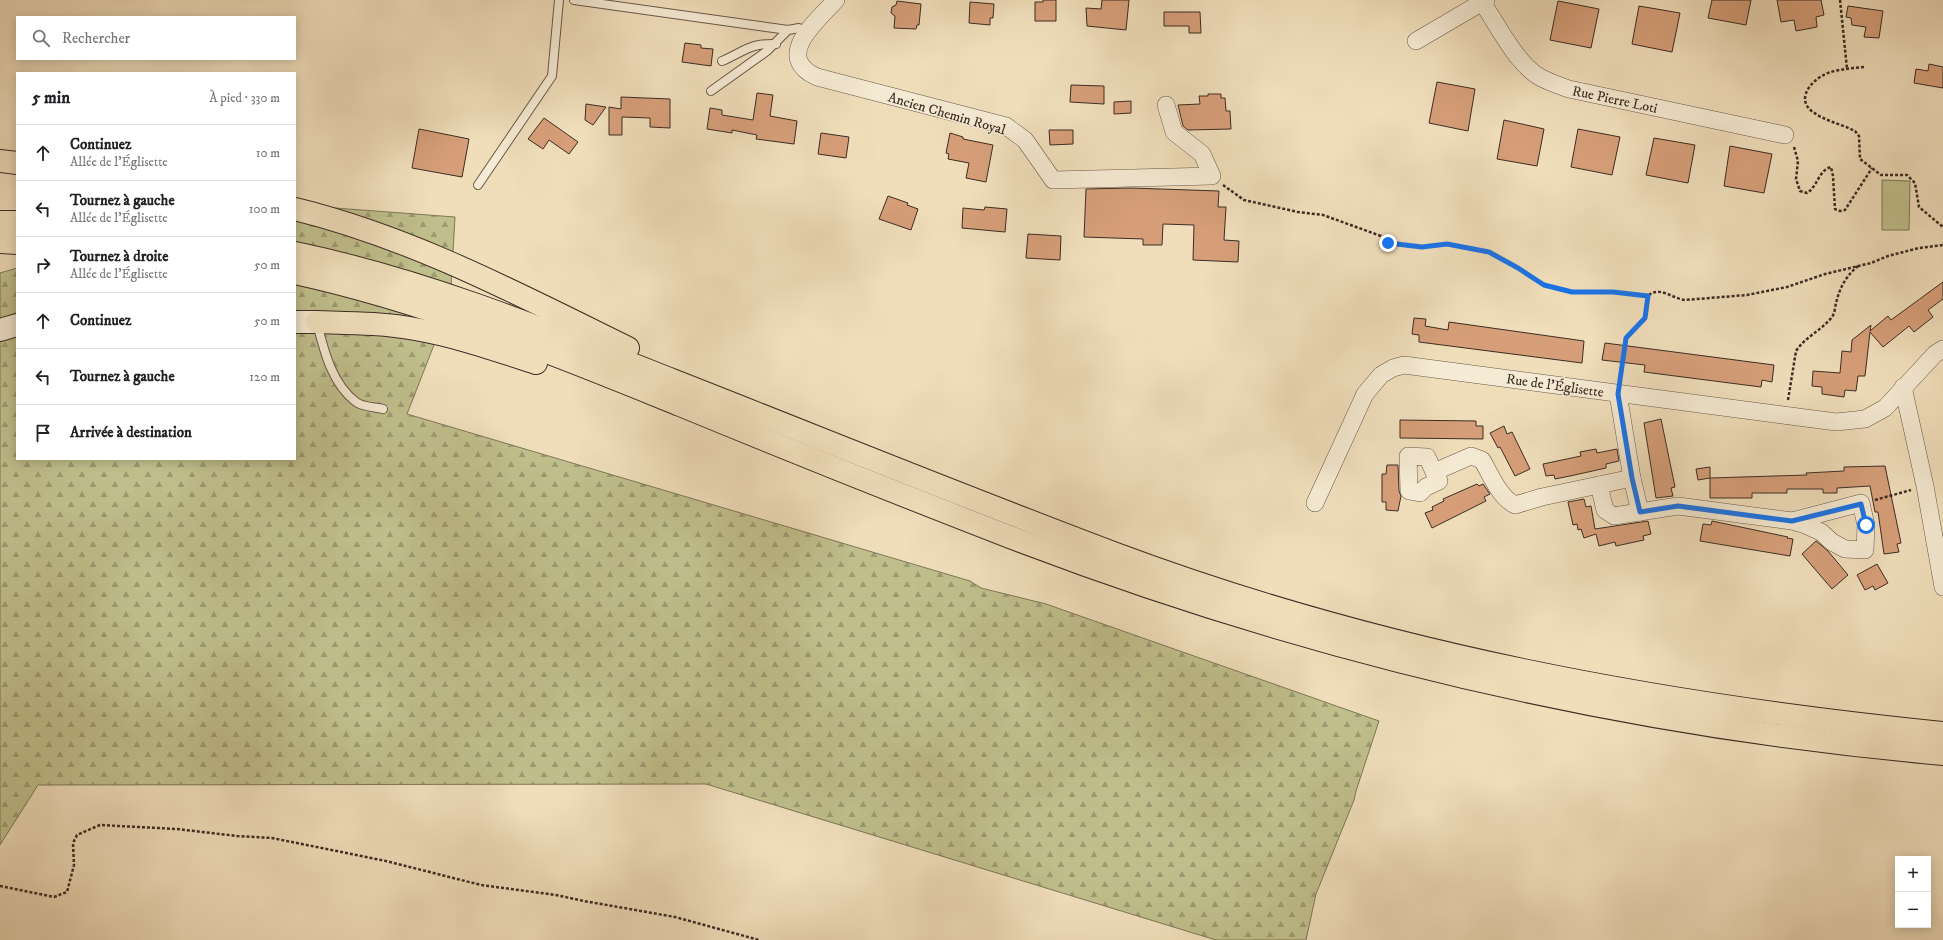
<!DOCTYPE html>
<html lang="fr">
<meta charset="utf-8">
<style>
:root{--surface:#fff;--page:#f6f6f6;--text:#202124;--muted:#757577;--line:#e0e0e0}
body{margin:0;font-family:"IM FELL DW Pica",serif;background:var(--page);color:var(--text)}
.controls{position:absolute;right:12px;bottom:12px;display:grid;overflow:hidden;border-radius:0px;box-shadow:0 2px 10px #0003}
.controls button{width:36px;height:36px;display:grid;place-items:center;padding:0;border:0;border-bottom:1px solid var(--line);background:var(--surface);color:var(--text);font:20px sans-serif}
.stop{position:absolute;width:12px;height:12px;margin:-9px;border:3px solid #1a73e8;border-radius:50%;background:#fff}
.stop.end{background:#1a73e8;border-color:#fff;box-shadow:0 1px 4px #0008}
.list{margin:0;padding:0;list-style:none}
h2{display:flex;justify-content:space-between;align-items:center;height:52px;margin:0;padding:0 16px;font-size:17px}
h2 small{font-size:13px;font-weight:400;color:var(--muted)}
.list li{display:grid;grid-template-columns:26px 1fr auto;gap:12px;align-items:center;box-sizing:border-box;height:56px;padding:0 16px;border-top:1px solid var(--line)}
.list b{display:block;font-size:15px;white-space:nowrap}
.list p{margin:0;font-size:13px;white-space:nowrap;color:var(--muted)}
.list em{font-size:13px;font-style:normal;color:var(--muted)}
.icon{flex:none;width:22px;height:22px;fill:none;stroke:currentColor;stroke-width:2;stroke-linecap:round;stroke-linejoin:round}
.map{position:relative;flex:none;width:1943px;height:940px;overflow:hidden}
.search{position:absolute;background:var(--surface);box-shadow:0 2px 10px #0003;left:16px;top:16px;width:280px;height:44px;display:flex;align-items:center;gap:10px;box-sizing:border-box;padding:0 14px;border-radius:0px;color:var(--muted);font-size:15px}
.panel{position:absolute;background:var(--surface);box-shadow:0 2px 10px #0003;left:16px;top:72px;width:280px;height:388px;border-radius:0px}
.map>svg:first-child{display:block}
.green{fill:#c0bf8c;stroke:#7e7658}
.forest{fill:url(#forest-firs);stroke:#7e7658}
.building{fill:#d69f7a;stroke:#3c2c23}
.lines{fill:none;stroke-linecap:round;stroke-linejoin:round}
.lane-casing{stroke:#695849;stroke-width:10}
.street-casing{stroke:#695849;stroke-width:18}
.secondary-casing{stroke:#3c2c23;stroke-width:24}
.highway-casing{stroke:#3c2c23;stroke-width:24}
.path{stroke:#3c2c23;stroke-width:2.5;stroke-dasharray:3 2;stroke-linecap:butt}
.lane{stroke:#f5ead3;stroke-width:8}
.street{stroke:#f5ead3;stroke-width:17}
.secondary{stroke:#f5ead3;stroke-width:22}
.highway{stroke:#f0debb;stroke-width:22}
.route{stroke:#1a73e8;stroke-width:5}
.labels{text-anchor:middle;stroke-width:3;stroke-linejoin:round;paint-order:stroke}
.street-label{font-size:14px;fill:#3c2c23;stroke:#f5ead3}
</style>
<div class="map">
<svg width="1943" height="940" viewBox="0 0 1943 940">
<defs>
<pattern id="forest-firs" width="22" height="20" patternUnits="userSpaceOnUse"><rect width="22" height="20" fill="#c0bf8c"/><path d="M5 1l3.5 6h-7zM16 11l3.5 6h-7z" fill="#9d9b72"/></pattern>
</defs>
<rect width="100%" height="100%" fill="#f0debb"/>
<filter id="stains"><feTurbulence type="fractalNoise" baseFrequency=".005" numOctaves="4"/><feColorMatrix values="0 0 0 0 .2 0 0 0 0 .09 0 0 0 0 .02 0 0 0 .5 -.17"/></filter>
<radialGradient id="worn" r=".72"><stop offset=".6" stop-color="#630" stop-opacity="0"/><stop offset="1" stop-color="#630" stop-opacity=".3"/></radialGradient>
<polygon class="green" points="1882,180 1910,181 1909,230 1882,230"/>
<polygon class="forest" points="295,205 455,217 450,304 407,414 970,581 981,588 1046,604 1379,721 1356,791 1354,800 1316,894 1306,940 1216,940 706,784 38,785 0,845 0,273 17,268 17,459 295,459"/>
<g class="building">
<polygon points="1043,0 1056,0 1056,21 1035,21 1035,2 1043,2"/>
<polygon points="1102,0 1129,0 1126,30 1087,26 1086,8 1101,9"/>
<polygon points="1712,0 1751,0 1746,25 1708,18"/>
<polygon points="1777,0 1821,0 1824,15 1816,17 1817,27 1796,31 1794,20 1781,22"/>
<polygon points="897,1 921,4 919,25 917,25 916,29 894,28 895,16 891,13 892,7 896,5"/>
<polygon points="1558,1 1599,9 1591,48 1550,40"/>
<polygon points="970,2 994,4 993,18 990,18 990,25 969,23"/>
<polygon points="1639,6 1680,13 1672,52 1632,44"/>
<polygon points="1848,6 1883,11 1879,38 1864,37 1866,27 1852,25 1851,18 1846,17"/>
<polygon points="1164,12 1200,12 1201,33 1189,33 1189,26 1164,26"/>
<polygon points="685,43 701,45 701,48 713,49 711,66 682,62"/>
<polygon points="1929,64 1943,67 1943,88 1914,83 1916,69 1928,71"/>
<polygon points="1437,82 1475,89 1468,131 1429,123"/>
<polygon points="1071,85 1104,86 1104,104 1070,102"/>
<polygon points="757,93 773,95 770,116 797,121 794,144 756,139 757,135 732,130 732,133 707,129 710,108 722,110 722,115 753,120"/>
<polygon points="1208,94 1221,94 1221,98 1225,98 1226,111 1230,111 1231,129 1188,130 1183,126 1178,105 1200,104 1199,96 1208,96"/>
<polygon points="621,97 670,99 670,128 650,127 650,118 622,117 622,135 609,135 609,107 621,109"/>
<polygon points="1131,101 1131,113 1114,114 1114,102"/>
<polygon points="586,104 606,107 593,125 585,120"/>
<polygon points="544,118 578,142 569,154 549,140 543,149 528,139"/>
<polygon points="1504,120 1544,129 1537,166 1497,159"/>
<polygon points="419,129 469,139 462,177 412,168"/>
<polygon points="1578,129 1620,137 1612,175 1571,167"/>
<polygon points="1049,130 1073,130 1073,144 1050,145"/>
<polygon points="821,133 849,137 846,158 818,154"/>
<polygon points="950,133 963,137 963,139 993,145 986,182 966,178 969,163 948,159 949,154 946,153"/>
<polygon points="1654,138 1695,145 1688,183 1646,175"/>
<polygon points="1730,146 1772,154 1764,193 1724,186"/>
<polygon points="1131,188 1219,191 1218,207 1226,207 1224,240 1239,241 1238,262 1193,260 1194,225 1163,224 1162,245 1143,245 1143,239 1084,237 1086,189"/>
<polygon points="888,196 908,203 907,205 918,209 911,230 879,219"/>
<polygon points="985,207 1007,209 1005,232 962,228 963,208 984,210"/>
<polygon points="1028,234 1061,236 1060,260 1026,258"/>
<polygon points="1943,282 1943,299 1928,310 1933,317 1914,332 1909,326 1883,347 1870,332 1865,376 1858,376 1856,391 1845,390 1844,397 1822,394 1822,387 1812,386 1813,371 1840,373 1842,351 1851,352 1852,340 1871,325 1870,331 1888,316 1891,320"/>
<polygon points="1414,318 1426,319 1425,326 1448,330 1449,322 1584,341 1582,363 1419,342 1419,335 1412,334"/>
<polygon points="1605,343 1774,365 1772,382 1762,380 1761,387 1644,372 1645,365 1602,360"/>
<polygon points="1661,419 1675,487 1671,488 1673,496 1656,498 1644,423"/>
<polygon points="1400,420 1476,421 1476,426 1483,426 1483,439 1400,438"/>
<polygon points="1504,426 1507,434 1512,432 1530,469 1515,476 1500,447 1498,448 1490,433"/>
<polygon points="1596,449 1597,453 1617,449 1619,461 1606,464 1606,468 1570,476 1555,479 1554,475 1546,476 1543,464 1581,456 1580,452"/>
<polygon points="1387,465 1398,465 1399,491 1401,496 1398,511 1386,510 1386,502 1382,502 1382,474 1386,474"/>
<polygon points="1885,466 1901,543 1897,544 1899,552 1884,554 1878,512 1875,512 1870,486 1837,488 1837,493 1823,493 1823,489 1787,489 1787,493 1752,493 1752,498 1710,498 1710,478 1807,475 1806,473 1844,471 1844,467"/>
<polygon points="1710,467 1710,478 1698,480 1696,469"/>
<polygon points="1477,484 1479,486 1483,484 1490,494 1484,497 1486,501 1432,528 1425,513 1433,510 1432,507 1444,501 1443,499"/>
<polygon points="1584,499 1586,507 1591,506 1595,529 1648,521 1651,534 1643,536 1644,540 1616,546 1615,542 1599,546 1596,534 1584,538 1581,529 1578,530 1577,524 1573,525 1568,502"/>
<polygon points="1712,521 1788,537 1787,538 1793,539 1790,556 1700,541 1703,524 1711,525"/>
<polygon points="1816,541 1828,551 1848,575 1832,589 1802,554"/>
<polygon points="1877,564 1888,583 1875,590 1873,586 1865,590 1857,575"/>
</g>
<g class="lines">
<defs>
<g id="lane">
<polyline points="574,0 788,30 799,28 806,32"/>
<path d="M722,61C745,51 750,43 776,44"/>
<polyline points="711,91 767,51 788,30"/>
<polyline points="478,185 552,76 559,0"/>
<path d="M317,323C324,351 332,384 356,402C362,407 375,407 383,409"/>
</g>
<g id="street">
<path d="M836,0C818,20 772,57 817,77L1006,126L1025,140L1053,180L1212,176L1202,154L1174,132L1166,105"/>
<path d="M1482,2C1497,24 1515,61 1538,76C1548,82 1558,85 1569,89L1785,135"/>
<polyline points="1416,41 1486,0"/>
<polyline points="1903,387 1925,486 1943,587"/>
<polyline points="1618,394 1632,478 1640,512"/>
<path d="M1434,472L1427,457L1408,456L1409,491L1420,493L1426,487L1439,481L1434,472L1471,456L1482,460C1491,475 1499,497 1515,505L1542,497L1632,478"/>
<polyline points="1599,485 1605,510 1614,516 1678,506 1792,521 1803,524 1821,532 1832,542 1845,549 1865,550 1866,525 1861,503 1792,521"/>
<polyline points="1315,503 1365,394 1381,375 1393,368 1404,365 1836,422 1865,419 1885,408 1935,354 1943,349"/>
</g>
<g id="secondary">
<polyline points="295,322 317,322"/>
<polyline points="0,330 17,325"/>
</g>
<g id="highway">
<polyline points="0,161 17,163"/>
<path d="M295,209C413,238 520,295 628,348"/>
<polyline points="0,222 17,222"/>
<polyline points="0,242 17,243"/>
<path d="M295,253C425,280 549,331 672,380C820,438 967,498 1116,554C1381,653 1662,705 1943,733"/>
<path d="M295,273C428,302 554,354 680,405C789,450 899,494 1010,537C1310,652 1623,726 1943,754"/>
<path d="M317,322C349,323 383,323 415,329C456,336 496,350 536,363"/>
</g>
</defs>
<use href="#lane" class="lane-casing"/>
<use href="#street" class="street-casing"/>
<use href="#secondary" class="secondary-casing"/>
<use href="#highway" class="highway-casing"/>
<g class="path">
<polyline points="1840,0 1847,69"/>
<path d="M1864,67C1853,68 1842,69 1831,72C1815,76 1793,98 1813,112C1825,121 1841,124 1855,131L1859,136L1860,159L1881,175H1907L1915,183L1919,207L1943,227"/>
<path d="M1794,147L1798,161L1796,179L1800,191L1807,193C1818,186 1818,171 1831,167L1833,176L1835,209L1840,211L1845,210L1872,168"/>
<path d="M1223,185L1244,200L1298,212L1323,215L1381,236L1389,243L1401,245L1422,247L1447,244L1489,253L1518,268L1544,285L1572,292H1613L1648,296C1659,285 1673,299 1685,300L1747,295L1787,287L1825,274L1871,263L1888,256L1919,248L1943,245"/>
<polyline points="1620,379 1626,338 1645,318 1648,296"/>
<path d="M1788,400L1796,351C1805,337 1822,330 1832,317C1835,313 1835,307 1836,303C1840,287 1846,276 1858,266"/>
<polyline points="1875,500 1911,490"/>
<polyline points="0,886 54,897 67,892 74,865 73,843 77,835 100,825 177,829 237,836 272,838 386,861 481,885 556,895 584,901 675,917 759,940"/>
</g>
<use href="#lane" class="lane"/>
<use href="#street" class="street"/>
<use href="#secondary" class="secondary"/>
<use href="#highway" class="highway"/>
</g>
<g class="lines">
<polyline class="route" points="1388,243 1422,247 1447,244 1489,252 1518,268 1544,285 1572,292 1613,292 1648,296 1645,318 1626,338 1618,394 1632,478 1640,512 1678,506 1792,521 1861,504 1866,525"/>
</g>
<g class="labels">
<g class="street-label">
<text transform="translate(1615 99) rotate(12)" y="5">Rue Pierre Loti</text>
<text transform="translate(947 113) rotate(16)" y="5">Ancien Chemin Royal</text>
<text transform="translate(1555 385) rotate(8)" y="5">Rue de l'Églisette</text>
</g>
</g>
<rect width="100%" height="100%" filter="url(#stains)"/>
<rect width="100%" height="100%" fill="url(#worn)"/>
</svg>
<div class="controls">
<button>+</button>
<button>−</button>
</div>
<div class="stop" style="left:1866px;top:525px"></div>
<div class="stop end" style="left:1388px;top:243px"></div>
<div class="search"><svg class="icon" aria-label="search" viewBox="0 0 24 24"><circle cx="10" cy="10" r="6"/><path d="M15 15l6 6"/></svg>Rechercher</div>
<section class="panel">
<h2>5 min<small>À pied · 330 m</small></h2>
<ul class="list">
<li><svg class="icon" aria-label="ahead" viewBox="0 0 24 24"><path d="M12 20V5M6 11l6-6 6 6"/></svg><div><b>Continuez</b><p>Allée de l'Églisette</p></div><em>10 m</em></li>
<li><svg class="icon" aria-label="left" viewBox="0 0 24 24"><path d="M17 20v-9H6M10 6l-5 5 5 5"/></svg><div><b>Tournez à gauche</b><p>Allée de l'Églisette</p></div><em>100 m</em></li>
<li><svg class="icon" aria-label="right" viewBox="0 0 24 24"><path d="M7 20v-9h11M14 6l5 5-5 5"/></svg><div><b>Tournez à droite</b><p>Allée de l'Églisette</p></div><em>50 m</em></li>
<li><svg class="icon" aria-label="ahead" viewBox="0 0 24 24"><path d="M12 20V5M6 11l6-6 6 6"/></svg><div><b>Continuez</b></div><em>50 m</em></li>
<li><svg class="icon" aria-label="left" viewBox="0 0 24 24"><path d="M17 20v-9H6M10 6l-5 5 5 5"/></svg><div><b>Tournez à gauche</b></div><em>120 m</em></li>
<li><svg class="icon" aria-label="arrive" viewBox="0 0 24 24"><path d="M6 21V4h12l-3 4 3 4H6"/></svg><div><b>Arrivée à destination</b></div></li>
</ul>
</section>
</div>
